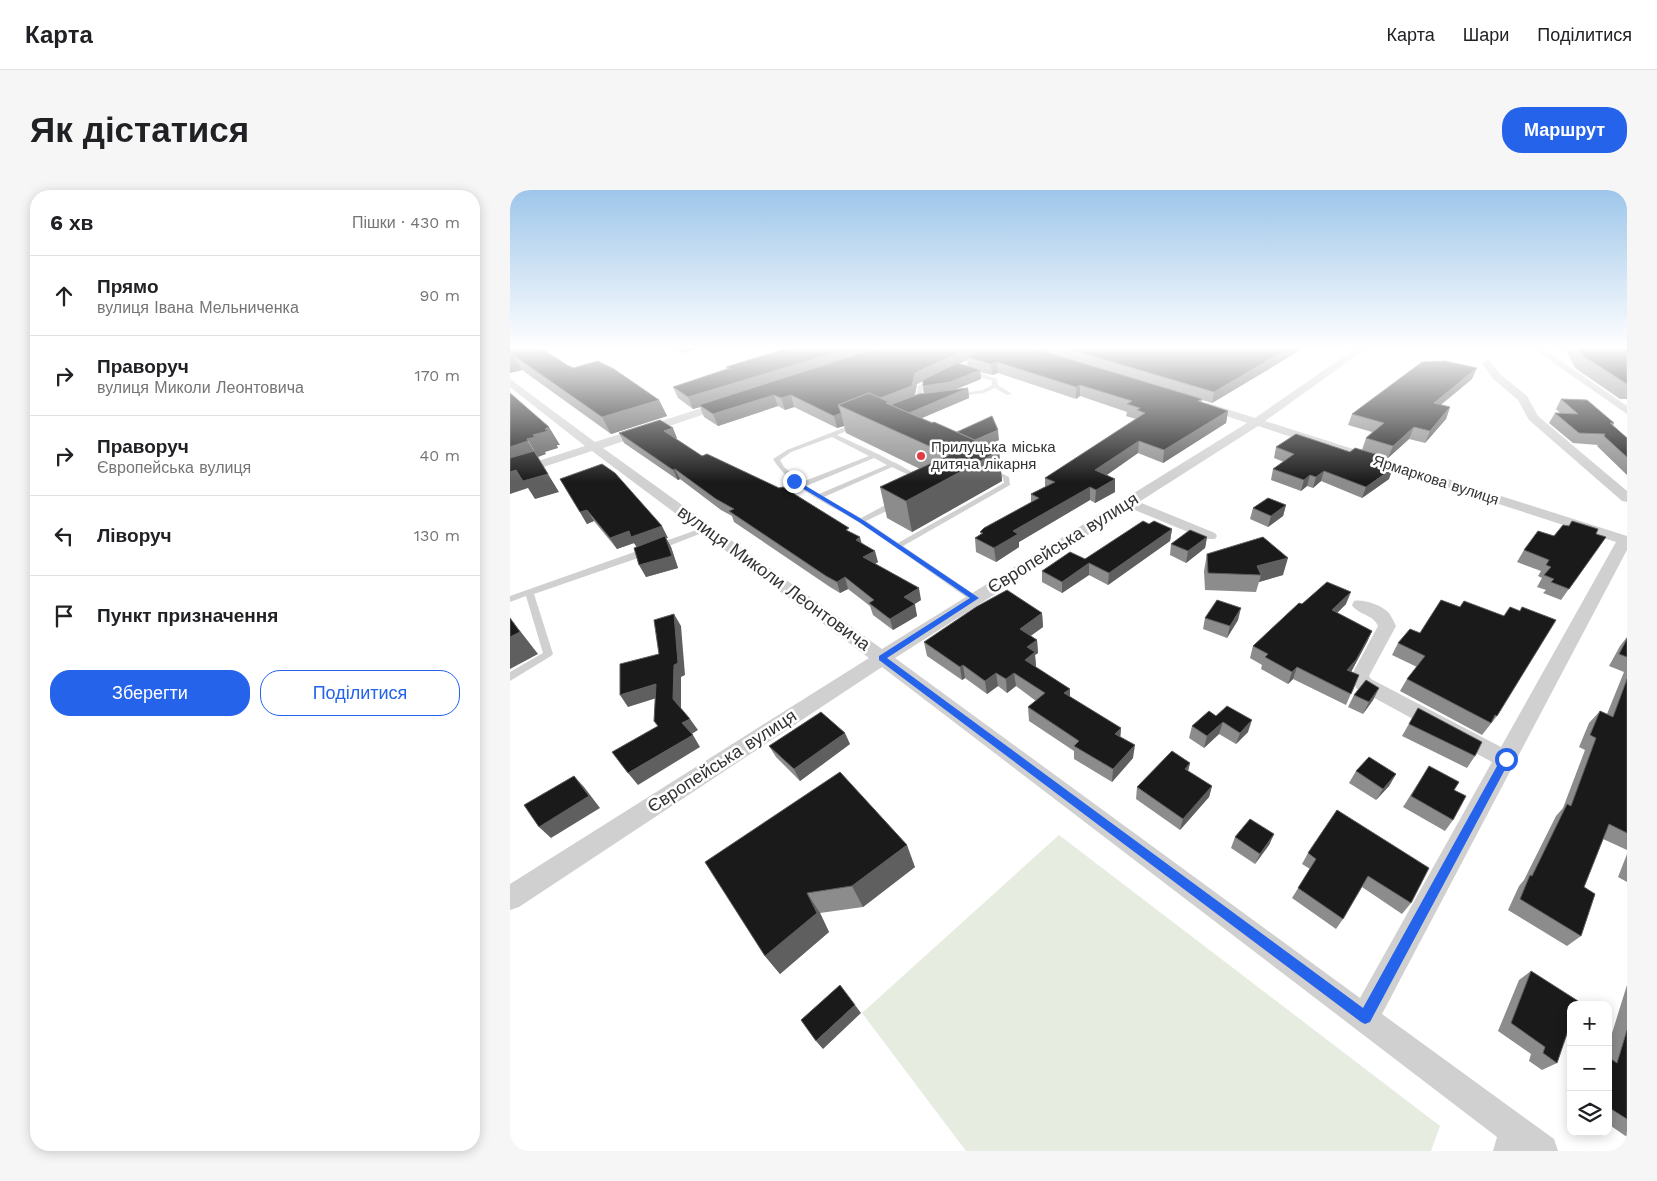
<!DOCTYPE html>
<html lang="uk">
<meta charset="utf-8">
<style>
:root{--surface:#fff;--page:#f6f6f6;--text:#202124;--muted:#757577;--line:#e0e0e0;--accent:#2563eb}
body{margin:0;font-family:"Work Sans",sans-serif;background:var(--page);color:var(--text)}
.controls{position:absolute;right:15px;bottom:15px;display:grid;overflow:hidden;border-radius:10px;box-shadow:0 2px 12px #0003}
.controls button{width:45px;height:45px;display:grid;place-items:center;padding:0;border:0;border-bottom:1px solid var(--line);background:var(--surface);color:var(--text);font:25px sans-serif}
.stop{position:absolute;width:15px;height:15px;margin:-11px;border:4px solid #2563eb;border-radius:50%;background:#fff}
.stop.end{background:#2563eb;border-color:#fff;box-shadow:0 1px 5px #0008}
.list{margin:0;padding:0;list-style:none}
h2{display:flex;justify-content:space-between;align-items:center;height:65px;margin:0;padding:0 20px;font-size:21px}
h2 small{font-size:16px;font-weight:400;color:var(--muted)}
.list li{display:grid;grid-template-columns:32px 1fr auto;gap:15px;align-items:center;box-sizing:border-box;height:80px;padding:0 20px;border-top:1px solid var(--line)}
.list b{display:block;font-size:19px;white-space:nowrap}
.list p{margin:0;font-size:16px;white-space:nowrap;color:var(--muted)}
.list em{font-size:16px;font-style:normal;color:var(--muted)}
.actions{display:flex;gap:10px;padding:15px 20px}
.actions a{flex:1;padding:11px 0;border:1px solid var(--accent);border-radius:20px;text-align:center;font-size:18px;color:var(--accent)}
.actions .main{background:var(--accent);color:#fff}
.icon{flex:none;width:28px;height:28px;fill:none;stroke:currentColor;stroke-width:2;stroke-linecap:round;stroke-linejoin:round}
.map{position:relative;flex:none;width:1117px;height:961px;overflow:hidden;border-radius:20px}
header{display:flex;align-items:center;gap:30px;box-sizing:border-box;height:70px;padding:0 25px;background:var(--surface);border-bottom:1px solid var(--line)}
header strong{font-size:24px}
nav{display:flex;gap:28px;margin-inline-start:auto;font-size:18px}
.intro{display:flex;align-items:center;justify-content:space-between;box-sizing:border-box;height:120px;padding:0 30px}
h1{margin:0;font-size:35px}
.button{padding:12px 22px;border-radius:20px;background:var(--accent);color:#fff;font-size:18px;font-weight:700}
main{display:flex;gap:30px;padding:0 30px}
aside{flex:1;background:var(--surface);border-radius:20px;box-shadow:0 2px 12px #0003}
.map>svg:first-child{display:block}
.green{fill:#e6ecdf}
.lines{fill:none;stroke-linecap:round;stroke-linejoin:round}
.lane{fill:#d0d0d0;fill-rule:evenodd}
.street{fill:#d0d0d0;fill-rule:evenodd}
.wall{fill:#8c8c8c;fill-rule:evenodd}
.shaded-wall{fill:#5f5f5f}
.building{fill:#1a1a1a;stroke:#5f5f5f}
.route{fill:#2563eb}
.poi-dot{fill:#e63946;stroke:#fff;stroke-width:2}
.labels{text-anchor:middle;stroke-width:5;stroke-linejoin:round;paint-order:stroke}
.far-poi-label{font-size:15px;fill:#333;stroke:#fff;text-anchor:start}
.far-street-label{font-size:15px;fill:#333;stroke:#fff}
.street-label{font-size:18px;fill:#333;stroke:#fff}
</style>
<header>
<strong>Карта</strong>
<nav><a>Карта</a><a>Шари</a><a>Поділитися</a></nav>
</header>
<div class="intro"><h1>Як дістатися</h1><a class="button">Маршрут</a></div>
<main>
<aside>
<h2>6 хв<small>Пішки · 430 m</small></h2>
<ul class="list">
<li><svg class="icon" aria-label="ahead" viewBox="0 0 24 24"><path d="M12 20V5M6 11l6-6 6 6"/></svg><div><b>Прямо</b><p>вулиця Івана Мельниченка</p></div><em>90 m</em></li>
<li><svg class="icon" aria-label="right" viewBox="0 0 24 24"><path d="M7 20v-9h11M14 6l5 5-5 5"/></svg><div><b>Праворуч</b><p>вулиця Миколи Леонтовича</p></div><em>170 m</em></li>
<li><svg class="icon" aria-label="right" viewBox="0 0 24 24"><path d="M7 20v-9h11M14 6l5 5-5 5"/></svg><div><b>Праворуч</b><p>Європейська вулиця</p></div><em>40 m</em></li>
<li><svg class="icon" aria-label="left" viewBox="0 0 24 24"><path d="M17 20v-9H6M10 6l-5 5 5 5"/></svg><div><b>Ліворуч</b></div><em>130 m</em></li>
<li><svg class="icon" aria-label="arrive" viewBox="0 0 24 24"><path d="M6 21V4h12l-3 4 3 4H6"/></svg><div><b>Пункт призначення</b></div></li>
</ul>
<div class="actions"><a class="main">Зберегти</a><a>Поділитися</a></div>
</aside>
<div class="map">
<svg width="1117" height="961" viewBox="0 0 1117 961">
<rect width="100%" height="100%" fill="#fff"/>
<polygon class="green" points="549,645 930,936 921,961 456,961 352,823"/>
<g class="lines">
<g class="lane">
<polygon points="485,158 490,158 444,182 439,181"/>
<polygon points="832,158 839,158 849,161 847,162"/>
<polygon points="458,179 487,189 488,195 502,204 497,205 485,198 474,203 443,207 443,205 473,200 482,195 482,191 456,182 456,180"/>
<polygon points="423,189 428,190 413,198 411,211 402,213 402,211 406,209 408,196"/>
<path d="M346,233L348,234V236L327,245L368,264L383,272L386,273L414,289L409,290L382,277L314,307L351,328L383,311H389V315L356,331L388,353L494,293L493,288L477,280V278H481L499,287L500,295L393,356L468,407L469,409L468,411H462C424,385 387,357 348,332C318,313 282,300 263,269L277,260ZM322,247L359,266L292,292L274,277L270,270L281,262ZM364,268L377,275L309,304L296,296Z"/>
<polygon points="195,337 201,337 202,339 131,367 24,404 43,464 41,466 0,491 0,482 33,463 16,406 0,412 0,406"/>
</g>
<g class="street">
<path d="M846,158H857L755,231L1117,346V360L872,824L1044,949L1048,961H983L987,947L372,477L9,717L0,720V694L359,468L82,261L0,288V280L75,256L0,197V189L85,252L211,212H219L220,214L219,216L93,258L372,459L737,233L690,217L689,215L690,213H698L745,228ZM748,236L1106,352L991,557L861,489L859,486L886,436C884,432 881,425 878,422C870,415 854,409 844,411L842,415C848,425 863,424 868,436L841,486L846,498L982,572L850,808L385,468L620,318L695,349H705L707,346L705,343L629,312Z"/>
<polygon points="1022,158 1032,158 1117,216 1117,224"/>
<polygon points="977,170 980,171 990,184 1017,206 1028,226 1117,301 1117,312 1112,311 1019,230 1008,210 982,188 972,173"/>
</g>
</g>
<g class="wall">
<polygon points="0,158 57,175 149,210 157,226 101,244 12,180 0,183"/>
<polygon points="163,158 192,158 174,163"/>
<path d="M278,158H794L702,213L692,210V213L718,221L716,233L653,273L628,263L597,285L605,289V302L585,313L580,310L509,352V357L486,372L466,362L465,348L471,344L470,342L521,313V304L535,297V288L626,229L616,226L617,222L570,206L566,209L488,183L482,185L470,182L471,189L445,200L458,198L459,208L412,228L447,242L489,250L477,255L489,261L492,291L402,342L377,328L370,297L410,279L336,243L334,236L327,238L284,217L275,220L268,216L208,236L194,227L190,217L183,219L168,208L163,197L217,179L216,177ZM457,170L458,176L449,174ZM413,191L414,204L405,206L407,194Z"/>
<polygon points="917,158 943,158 943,159"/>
<polygon points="1055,158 1117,158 1117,209 1110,209 1065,178"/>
<polygon points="962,189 931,215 940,217 936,229 915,253 899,249 878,268 852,260 856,248 862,242 838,235 842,224"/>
<polygon points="1051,209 1104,233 1103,236 1117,248 1117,285 1087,256 1088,255 1063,253 1039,233 1045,223 1050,223 1046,219"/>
<polygon points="109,243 167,248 166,249 192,266 340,342 352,353 368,372 365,374 411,410 404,414 407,426 383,440 363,425 360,416 338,399 330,403 320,397 224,332 222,326 211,320 170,289 168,290 114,253"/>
<polygon points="766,257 869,274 879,289 852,308 811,291 803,298 797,296 791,301 761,290 763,279 774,272 764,268"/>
<polygon points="50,289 158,348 156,348 161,357 168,378 136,387 127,357 124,353 107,359 84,331 77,334"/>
<polygon points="776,315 773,326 758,337 740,329 743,318"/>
<polygon points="639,334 662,339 660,351 598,395 579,385 552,403 532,392 532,381 575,369"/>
<polygon points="1086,344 1096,347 1051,410 1033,403 1036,400 1027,397 1032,388 1028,386 1031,381 1007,372 1014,360 1044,346"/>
<polygon points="697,347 695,358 676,373 660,365 661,354"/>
<polygon points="697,364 773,385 749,392 746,402 695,400 694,381"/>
<polygon points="792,414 836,414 827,423 862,441 857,452 841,482 849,485 836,515 783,489 778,494 751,479 752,475 740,468 743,456"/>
<polygon points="950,417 994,426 1010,421 987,526 972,545 890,501 897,489 907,477 882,465 888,453 910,443"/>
<polygon points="532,423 533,437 520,446 527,450 528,463 525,465 526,476 525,477 560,499 560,507 611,538 610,547 623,568 602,592 564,569 564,561 519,531 518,517 526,511 506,496 497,503 488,496 477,504 455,488 452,490 417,466 414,452"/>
<polygon points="695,428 728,430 717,448 693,439"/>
<polygon points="1117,447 1117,660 1093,649 1074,697 1071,746 1057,756 998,720 1009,696 1014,690 1046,626 1053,618 1075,560 1069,557 1079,533 1090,521 1097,524 1114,482 1099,476 1110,456"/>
<polygon points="869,498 863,510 853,524 838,517 844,505"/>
<polygon points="908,518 965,566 957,578 892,546"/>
<polygon points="706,526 738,542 726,554 709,544 694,558 679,548 682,536"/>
<polygon points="340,554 290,591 266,567 259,556"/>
<polygon points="680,573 678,581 702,596 699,607 670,640 626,609 627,597"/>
<polygon points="919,576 944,600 943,630 935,641 893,617"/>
<polygon points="846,581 886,584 879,596 866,610 839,593"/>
<polygon points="330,582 405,677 353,717 310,723 319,742 270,784 255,766"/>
<polygon points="827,620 901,713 892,724 852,697 833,729 826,739 782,708 800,679 792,674 798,663"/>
<polygon points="764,644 759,655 745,674 721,658 725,647"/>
<polygon points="1117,664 1117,692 1108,687"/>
<polygon points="1021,781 1047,873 1032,880 1019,871 1021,864 988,841 1009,790"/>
<polygon points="1117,795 1117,947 1098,934 1098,856"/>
</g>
<g class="shaded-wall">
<polygon points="172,158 192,158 174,163"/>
<polygon points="341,158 377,158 189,215 190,217 183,219 178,207"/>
<polygon points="459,158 482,158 457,167 457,170 407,194 404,208 380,217 340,220 405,183"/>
<polygon points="779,158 794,158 702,213 704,202"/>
<polygon points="0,165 3,165 12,180 0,183"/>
<polygon points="487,172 488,183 482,185 481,174"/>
<polygon points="967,178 962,189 919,224 924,213"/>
<polygon points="470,180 471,189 441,201 414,206 413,196"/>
<polygon points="570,195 570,206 566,209 566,197"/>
<polygon points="458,198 459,208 393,236 392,226"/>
<polygon points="264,205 268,216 208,236 203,224"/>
<polygon points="281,205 284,217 275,220 271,208"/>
<polygon points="149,210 157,226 101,244 92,227"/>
<polygon points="940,217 936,229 915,253 920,241"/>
<polygon points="718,221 716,233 653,273 654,260"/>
<polygon points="331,223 334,236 327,238 324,226"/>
<polygon points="39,237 50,255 47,255 48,258 35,262 36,264 28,267 17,249 35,239"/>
<polygon points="904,237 899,249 878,268 883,256"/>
<polygon points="163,238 167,248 159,251 154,241"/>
<polygon points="488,240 489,250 456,265 455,255"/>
<polygon points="18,251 29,269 0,278 0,257"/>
<polygon points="629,251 628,263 585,293 585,280"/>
<polygon points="489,261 492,291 402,342 396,311"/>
<polygon points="872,266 868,277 865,272"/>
<polygon points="883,278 879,289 852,308 856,297"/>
<polygon points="165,279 170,289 168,290 163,280"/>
<polygon points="6,280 38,284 49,302 25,309 18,298 0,304 0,282"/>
<polygon points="814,281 811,291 803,298 806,287"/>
<polygon points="800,285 797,296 791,301 794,290"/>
<polygon points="605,289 605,302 585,313 586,300"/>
<polygon points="580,297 580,310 509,352 509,357 486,372 484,358 503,341"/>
<polygon points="776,315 773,326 758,337 761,326"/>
<polygon points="77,320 84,331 77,334 70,322"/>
<polygon points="152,336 158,348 156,348 161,357 168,378 136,387 129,375 128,359 124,353 107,359 100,348 119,341"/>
<polygon points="662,339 660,351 598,395 599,383"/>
<polygon points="350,347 353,359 346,350"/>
<polygon points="697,347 695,358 676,373 678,361"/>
<polygon points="365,361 368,372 356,379 353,367"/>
<polygon points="778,368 773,385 749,392 751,385 747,376"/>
<polygon points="579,373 579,385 552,403 552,392"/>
<polygon points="335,387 338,399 330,403 327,392"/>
<polygon points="409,398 411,410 397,419 394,407"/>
<polygon points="841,402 836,414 818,432 822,420"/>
<polygon points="405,414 407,426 383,440 380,429"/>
<polygon points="731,418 728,430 717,448 720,436"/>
<polygon points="532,423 533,437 511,453 510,439"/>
<polygon points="164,424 171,436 175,485 171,487 171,521 163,509"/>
<polygon points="0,428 28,464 0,479"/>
<polygon points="862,441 857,452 841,482 837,480"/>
<polygon points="527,450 528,463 525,465 526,476 515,484 515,470 517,457"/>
<polygon points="453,475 455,488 452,490 450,477"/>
<polygon points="787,477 783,489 778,494 782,482"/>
<polygon points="486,483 488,496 477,504 475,491"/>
<polygon points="504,483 506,496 497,503 496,489"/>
<polygon points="146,494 153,506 118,517 110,505"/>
<polygon points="869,498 863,510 853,524 859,512"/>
<polygon points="560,499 560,512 554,503"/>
<polygon points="180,529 188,540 180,545 172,533"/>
<polygon points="742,530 738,542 726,554 730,543"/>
<polygon points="713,532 709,544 694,558 697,546"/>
<polygon points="611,538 610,551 605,544"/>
<polygon points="335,543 340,554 290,591 284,579"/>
<polygon points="183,545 190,557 128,595 118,583"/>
<polygon points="625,555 623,568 602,592 603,579"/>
<polygon points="680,573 677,585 675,579"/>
<polygon points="886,584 879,596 866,610 873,599"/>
<polygon points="64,586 74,597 90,618 41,648 29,637"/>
<polygon points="702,596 699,607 670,640 673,629"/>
<polygon points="764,644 759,655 745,674 750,664"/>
<polygon points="397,655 405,677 353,717 342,696"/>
<polygon points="297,703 310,723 319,742 270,784 255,766"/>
<polygon points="345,815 351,823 313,859 306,851"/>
</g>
<g class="building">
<polygon points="0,158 31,158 57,175 63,178 88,171 104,179 149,210 92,227 3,165 0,165"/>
<polygon points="278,158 341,158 178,207 163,197 220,178 216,177"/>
<polygon points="367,158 459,158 405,183 402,196 370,208 359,203 328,215 331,223 324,226 281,205 271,208 264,205 203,224 189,215"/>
<polygon points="474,158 523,158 692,209 688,211 718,221 654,260 629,251 585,280 605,289 586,300 580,297 503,341 508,344 484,358 465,348 473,343 470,342 474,338 529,308 521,304 545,292 535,288 635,223 627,220 630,218 617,214 622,211 570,195 566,197 487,172 481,174 457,167"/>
<polygon points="555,158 779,158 704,202"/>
<polygon points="1068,158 1117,158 1117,194 1072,165"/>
<polygon points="935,171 967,178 924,213 940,217 920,241 904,237 883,256 856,248 874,233 842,224 912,172"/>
<polygon points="447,173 470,180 440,192 413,196 413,190"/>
<polygon points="458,198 399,223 380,215 409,204"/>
<polygon points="0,203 39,237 35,239 38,241 23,245 25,247 17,249 18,251 0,257"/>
<polygon points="359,203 379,212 376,213 422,233 424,232 489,261 396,311 370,297 439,265 328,215"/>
<polygon points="1051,209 1077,210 1104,233 1100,233 1117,248 1117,267 1094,246 1095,244 1069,243 1045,223 1068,224"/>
<polygon points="482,226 488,240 465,250 447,242"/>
<polygon points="150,230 163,238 154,241 192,266 197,264 269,298 273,297 339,338 336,340 350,347 346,350 365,361 353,367 409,398 394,407 405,414 380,429 359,413 364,410 335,387 327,392 316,386 219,321 224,319 206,309 165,279 163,280 109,243"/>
<polygon points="786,244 840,262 845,258 872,266 865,272 883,278 856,297 814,281 806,287 800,285 794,290 763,279 784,264 766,257"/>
<polygon points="24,261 38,284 13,291 6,280 0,282 0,268"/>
<polygon points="92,274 105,283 152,336 121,347 119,341 100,348 77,320 70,322 50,289"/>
<polygon points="758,308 776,315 761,326 743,318"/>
<polygon points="633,331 639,334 644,331 662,339 599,383 579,373 552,392 532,381 560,362 575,369"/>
<polygon points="1062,331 1088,339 1086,344 1096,347 1059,399 1041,392 1044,389 1034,385 1041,377 1036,375 1039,370 1014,360 1028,341 1044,346 1053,335 1059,336"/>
<polygon points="680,340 697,347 678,361 661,354"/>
<polygon points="155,346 162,366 129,375 124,358"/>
<polygon points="753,347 778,368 747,376 751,385 698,383 697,364"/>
<polygon points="817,392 841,402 822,420 862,441 846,470 837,480 849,485 841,504 787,477 782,482 755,467 758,464 743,456 789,413 792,414"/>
<polygon points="497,400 532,423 510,439 527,450 517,457 525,462 515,470 560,499 554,503 611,538 605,544 625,555 603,579 564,556 569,551 518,517 535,503 504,483 496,489 486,483 475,491 453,475 450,477 414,452 466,417"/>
<polygon points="707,410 731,418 720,436 695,428"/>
<polygon points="931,410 950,417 954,411 994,426 1000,417 1010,421 1012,417 1046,430 987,526 985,525 981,533 897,489 915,466 888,453 900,439 910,443"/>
<polygon points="164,424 168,473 164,475 163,509 180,529 172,533 183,545 118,583 102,562 148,536 144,531 146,494 110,505 110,474 149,464 144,430"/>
<polygon points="0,428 10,442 0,447"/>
<polygon points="1117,449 1117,467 1109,464"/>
<polygon points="1117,489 1117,643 1099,634 1074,697 1085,704 1071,746 1010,709 1020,685 1022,686 1057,614 1061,616 1086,548 1080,545 1090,521 1103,527"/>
<polygon points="856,490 869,498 859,512 844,505"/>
<polygon points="717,516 742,530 730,543 713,532 697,546 682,536 699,521 706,526"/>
<polygon points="908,518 972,552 965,566 899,534"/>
<polygon points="311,522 335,543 284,579 259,556"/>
<polygon points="662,561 680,573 675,579 702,596 673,629 627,597"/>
<polygon points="859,567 886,584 873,599 846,581"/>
<polygon points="919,576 949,592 944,600 956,606 943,630 901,606"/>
<polygon points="330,582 397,655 342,696 297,703 307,723 255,766 195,672"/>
<polygon points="64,586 79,606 29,637 14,615"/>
<polygon points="827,620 919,678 901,713 858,686 833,729 788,698 806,669 798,663"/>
<polygon points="740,629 764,644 750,664 725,647"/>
<polygon points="1021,781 1068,811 1066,815 1061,815 1061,832 1047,873 1033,863 1035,857 1001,833"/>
<polygon points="330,795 345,815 306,851 291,830"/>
<polygon points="1117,840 1117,929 1098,917 1098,885 1101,869 1107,873"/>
</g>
<linearGradient id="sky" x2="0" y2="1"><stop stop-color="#9ec6ea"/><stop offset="0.54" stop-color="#fff"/><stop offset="1" stop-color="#fff" stop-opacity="0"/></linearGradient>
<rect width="1117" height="292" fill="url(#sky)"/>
<polygon class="route" points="284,289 353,330 469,408 377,468 853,818 992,567 999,567 999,572 860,832 855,834 851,832 369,470 369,466 460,408 349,332 282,292"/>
<circle class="poi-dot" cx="411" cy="266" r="5"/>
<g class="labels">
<g class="far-poi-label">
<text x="421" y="262">Прилуцька міська<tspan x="421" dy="17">дитяча лікарня</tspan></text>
</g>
<g class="far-street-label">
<text transform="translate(926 290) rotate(18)" y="5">Ярмаркова вулиця</text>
</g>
<g class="street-label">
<text transform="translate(553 353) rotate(-32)" y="6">Європейська вулиця</text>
<text transform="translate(264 388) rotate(36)" y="6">вулиця Миколи Леонтовича</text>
<text transform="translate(212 571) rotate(-33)" y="6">Європейська вулиця</text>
</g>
</g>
</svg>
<div class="controls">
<button>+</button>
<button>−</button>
<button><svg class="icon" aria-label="layers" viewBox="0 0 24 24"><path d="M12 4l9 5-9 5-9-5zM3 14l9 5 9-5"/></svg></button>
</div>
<div class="stop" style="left:996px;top:569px"></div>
<div class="stop end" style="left:284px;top:291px"></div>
</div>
</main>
